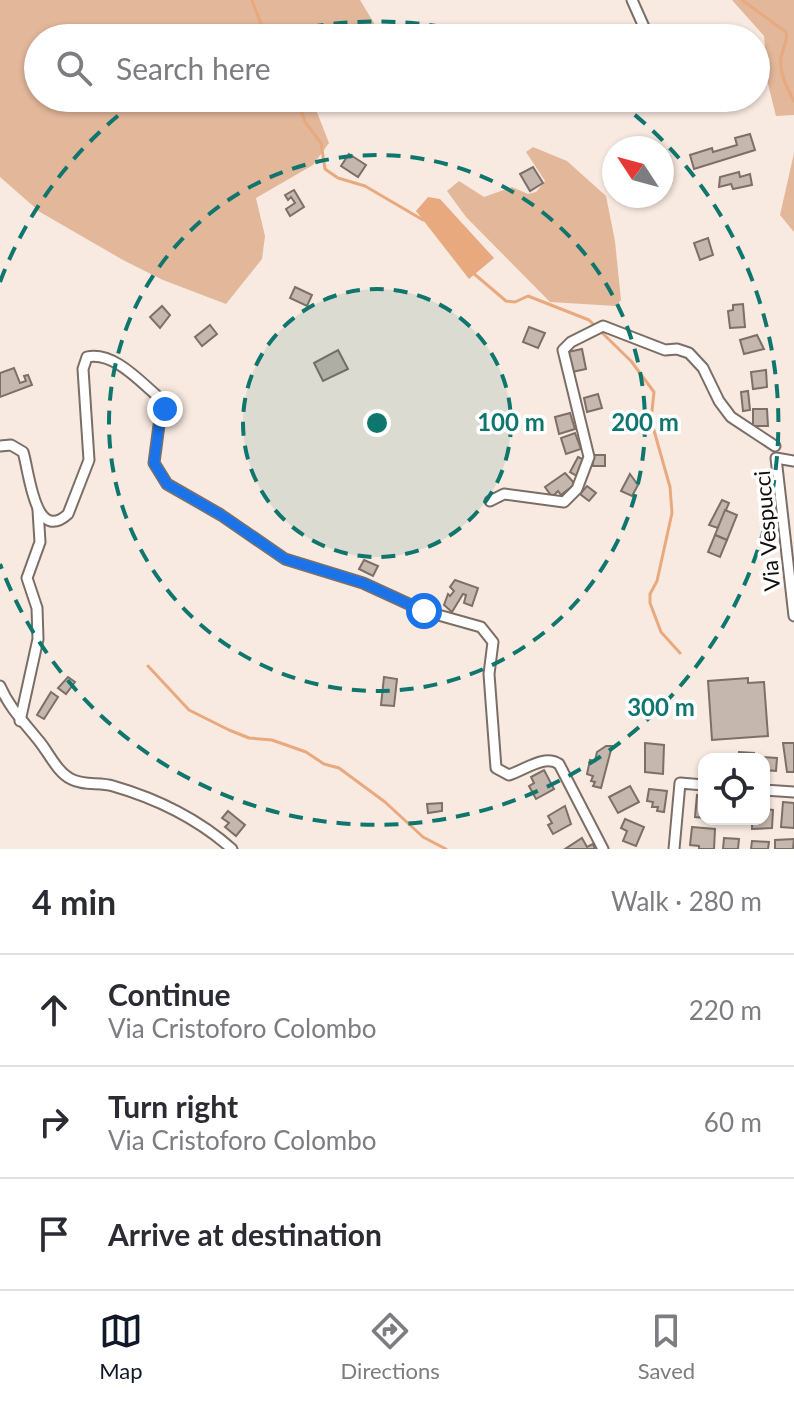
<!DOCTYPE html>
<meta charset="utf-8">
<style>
:root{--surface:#fff;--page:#f7f7f7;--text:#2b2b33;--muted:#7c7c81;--line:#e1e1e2;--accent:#111827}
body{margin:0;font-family:Lato,sans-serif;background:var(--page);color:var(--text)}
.controls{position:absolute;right:24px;bottom:24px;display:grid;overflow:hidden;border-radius:16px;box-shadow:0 2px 6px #0004}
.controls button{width:72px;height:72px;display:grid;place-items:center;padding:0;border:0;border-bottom:2px solid var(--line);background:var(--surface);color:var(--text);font:40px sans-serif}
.compass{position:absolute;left:602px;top:136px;width:72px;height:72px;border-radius:50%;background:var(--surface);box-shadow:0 2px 6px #0004;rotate:306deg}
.stop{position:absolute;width:24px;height:24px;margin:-18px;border:6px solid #1a73e8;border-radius:50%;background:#fff}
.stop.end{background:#1a73e8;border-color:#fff;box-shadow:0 2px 8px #0008}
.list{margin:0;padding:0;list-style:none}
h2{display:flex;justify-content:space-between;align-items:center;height:104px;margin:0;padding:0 32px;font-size:34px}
h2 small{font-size:26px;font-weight:400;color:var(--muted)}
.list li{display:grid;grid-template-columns:52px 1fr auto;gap:24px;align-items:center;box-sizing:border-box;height:112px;padding:0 32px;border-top:2px solid var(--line)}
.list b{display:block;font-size:30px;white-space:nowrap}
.list p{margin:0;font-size:26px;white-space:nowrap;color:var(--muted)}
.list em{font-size:26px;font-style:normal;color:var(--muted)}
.icon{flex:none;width:44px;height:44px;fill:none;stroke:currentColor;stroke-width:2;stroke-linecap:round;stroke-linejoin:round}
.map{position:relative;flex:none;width:794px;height:849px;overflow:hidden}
.search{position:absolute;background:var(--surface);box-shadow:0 2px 6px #0004;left:24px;right:24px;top:24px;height:88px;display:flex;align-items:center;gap:20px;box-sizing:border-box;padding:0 28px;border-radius:44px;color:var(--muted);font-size:30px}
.sheet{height:440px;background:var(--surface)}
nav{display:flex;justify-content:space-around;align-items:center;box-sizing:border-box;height:112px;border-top:2px solid var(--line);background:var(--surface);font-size:22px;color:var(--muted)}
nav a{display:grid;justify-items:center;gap:4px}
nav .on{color:var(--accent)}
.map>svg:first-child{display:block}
.green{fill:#e3b79a}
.water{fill:#e9a97f}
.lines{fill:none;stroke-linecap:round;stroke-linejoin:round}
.stream{stroke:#e9a97f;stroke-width:3}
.building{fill:#c5b7ae;stroke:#7c6f67;stroke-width:2}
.minor-casing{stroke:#7b6e66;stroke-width:13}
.minor{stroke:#fff;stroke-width:9}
.route{stroke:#1a73e8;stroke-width:10}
.ring{fill:none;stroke:#0f766e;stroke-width:4;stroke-dasharray:14 10}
.labels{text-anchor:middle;stroke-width:7;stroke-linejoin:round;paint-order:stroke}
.street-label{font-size:22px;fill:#110d0a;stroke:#fff}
.centre{fill:#0f766e;stroke:#fff;stroke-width:4}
.ring-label{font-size:24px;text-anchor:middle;font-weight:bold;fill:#0f766e;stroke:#fff;stroke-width:7;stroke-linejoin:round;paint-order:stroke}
</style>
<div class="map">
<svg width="794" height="849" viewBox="0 0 794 849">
<rect width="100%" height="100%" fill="#f9eae1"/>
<g class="green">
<polygon points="0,0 360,0 383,38 38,38 38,98 373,98 368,104 338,101 315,107 329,143 313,165 256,198 265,236 262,259 226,304 163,280 123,260 40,212 0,177"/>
<polygon points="732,0 794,0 794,115 776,116 768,84 764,36"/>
<polygon points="533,147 567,161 606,196 615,241 621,300 616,306 550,302 466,217 447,191 459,181 484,197 512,187 528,194 536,192 545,181 526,152"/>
<polygon points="794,153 794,232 780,215"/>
</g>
<polygon class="water" points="428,197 440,199 494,258 469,279 416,211"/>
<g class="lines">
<g class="stream">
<polyline points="252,0 266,38"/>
<path d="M742,0L786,32C788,41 783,48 781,57C779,73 787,88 794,101"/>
<polyline points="297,98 305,122 321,143 325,169 338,178 365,186 423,220"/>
<polyline points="472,272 506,301 515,302 528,296 589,320 631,361 654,392 651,420 670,487 672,513 657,581 650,594 650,603 661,632 680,653"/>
<polyline points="148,666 189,710 229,730 249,738 272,740 306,752 324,764 339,768 385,802 423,837 446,849"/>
</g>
</g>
<g class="building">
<polygon points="750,134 755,150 694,169 690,155 712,148 713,152 737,145 735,138"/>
<polygon points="349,154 366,165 358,177 341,166"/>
<polygon points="533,167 543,183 530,191 520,174"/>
<polygon points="739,172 740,177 750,174 752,185 733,189 731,184 719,187 720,177"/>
<polygon points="294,190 304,207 290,216 286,209 295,203 291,197 288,200 285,195"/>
<polygon points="708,238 713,255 700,260 694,243"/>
<polygon points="295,287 312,295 307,306 290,298"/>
<polygon points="743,304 745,327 730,328 728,311 733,310 733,305"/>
<polygon points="162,306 170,315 160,328 150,317"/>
<polygon points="210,325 217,334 202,346 195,337"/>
<polygon points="529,327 545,333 538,348 523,342"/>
<polygon points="757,335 764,349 744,354 740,340"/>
<polygon points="582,349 586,369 572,372 568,352"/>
<polygon points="338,350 348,369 323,381 314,363"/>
<polygon points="14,368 20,383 26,381 24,376 28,375 32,385 0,397 0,373"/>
<polygon points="766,370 767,387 753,389 751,372"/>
<polygon points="748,391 750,410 743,411 741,392"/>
<polygon points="598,394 602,408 587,412 584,398"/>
<polygon points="753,409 767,409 768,426 753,426"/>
<polygon points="570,413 575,429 559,434 555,417"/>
<polygon points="575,433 581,449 566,454 561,438"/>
<polygon points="592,455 605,455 605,466 593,466"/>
<polygon points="578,457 587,461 579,477 570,472"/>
<polygon points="565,473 575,484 561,495 558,491 552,497 545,487"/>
<polygon points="630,474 638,485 632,496 621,491"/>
<polygon points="587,486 596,493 589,501 580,494"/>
<polygon points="722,500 729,503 718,528 709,525"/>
<polygon points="725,510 737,515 727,540 715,535"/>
<polygon points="715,535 727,540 720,557 708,552"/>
<polygon points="364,560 378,566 373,576 359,569"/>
<polygon points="455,580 478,588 472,606 464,603 466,595 463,594 452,612 444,605 448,594 450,596 454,591 450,587"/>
<polygon points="68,677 75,682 66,694 58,688"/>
<polygon points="384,677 397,679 394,706 381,705"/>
<polygon points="748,678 748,683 764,682 768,736 712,740 708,681"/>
<polygon points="51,692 58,697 44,719 37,715"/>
<polygon points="645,743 664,745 663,774 645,772"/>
<polygon points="783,743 794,743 794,772 787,772"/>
<polygon points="606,746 612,746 601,788 593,786 595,782 591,781 593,776 587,774 590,760 595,761 597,752"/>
<polygon points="739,752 754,753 754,759 739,759"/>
<polygon points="760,757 777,758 776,771 764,770 764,759 760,759"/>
<polygon points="544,770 554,789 536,799 529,786 534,783 531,777"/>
<polygon points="630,786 639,802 618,813 609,797"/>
<polygon points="649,789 667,791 664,812 657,811 658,807 652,807 653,802 647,801"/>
<polygon points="697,795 704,796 704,818 695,817"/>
<polygon points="783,802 794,803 794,828 781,827"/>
<polygon points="442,803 442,811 428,813 427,804"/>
<polygon points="565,806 571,824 553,834 548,825 552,823 548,816"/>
<polygon points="764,809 773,810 772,828 752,829 752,819 764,819"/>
<polygon points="228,811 245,825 236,836 225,827 229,823 222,818"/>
<polygon points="625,819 644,827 636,846 623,841 627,831 621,828"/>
<polygon points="692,827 715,829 714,849 699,849 699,846 690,845"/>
<polygon points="582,838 587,847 593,844 595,849 565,849"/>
<polygon points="724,838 739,839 738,849 723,849"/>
<polygon points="794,839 793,849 775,849 775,840"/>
<polygon points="752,841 769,842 768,849 751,849"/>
</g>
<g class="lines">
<defs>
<g id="minor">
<polyline points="632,0 644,27 646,38"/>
<path d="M0,446L11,445L23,452C29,469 34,545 68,514L89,460L83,369L87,357C115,351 142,384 162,400L165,409L159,425L154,463L167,484L221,515L285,559L363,583L424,611L481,627L493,642L489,674L496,768L509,775C525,770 544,754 559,764L603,849"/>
<polyline points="794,461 776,458 794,616"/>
<polyline points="490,501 504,494 564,502 577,489 589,457 563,350 571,342 603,326 665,350 677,349 689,353 703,368 719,401 731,417 775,446"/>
<path d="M0,686C10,709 24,722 39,741C49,753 57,772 71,779C84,786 99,782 113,786C158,799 197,818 232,849"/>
<polyline points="20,721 38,639 37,608 27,578 40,542 38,510"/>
<polyline points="764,790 794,792"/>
<polyline points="674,849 680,783 704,785"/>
</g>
</defs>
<use href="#minor" class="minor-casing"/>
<use href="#minor" class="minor"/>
</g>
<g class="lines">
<polyline class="route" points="165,409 159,425 154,463 167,484 221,515 285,559 363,583 424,611"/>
</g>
<circle cx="377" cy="423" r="134" fill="#0f766e" fill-opacity=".12"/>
<g class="ring">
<circle cx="377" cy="423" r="134"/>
<circle cx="377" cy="423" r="268"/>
<path d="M0 282A402 402 0 0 1 138 100M263 38A402 402 0 0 1 491 38M616 100A402 402 0 1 1 0 564"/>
</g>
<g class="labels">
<g class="street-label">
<text transform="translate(767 531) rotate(-95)" y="8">Via Vespucci</text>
</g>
</g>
<circle cx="377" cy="423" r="12" class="centre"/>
<g class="ring-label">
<text x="511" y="431">100 m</text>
<text x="645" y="431">200 m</text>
<text x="661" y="716">300 m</text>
</g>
</svg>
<div class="controls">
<button><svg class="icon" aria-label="locate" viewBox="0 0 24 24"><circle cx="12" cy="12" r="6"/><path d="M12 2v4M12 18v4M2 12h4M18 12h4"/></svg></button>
</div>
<svg class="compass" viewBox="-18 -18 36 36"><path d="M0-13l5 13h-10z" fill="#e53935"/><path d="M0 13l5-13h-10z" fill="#7c7c81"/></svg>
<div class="stop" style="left:424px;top:611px"></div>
<div class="stop end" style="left:165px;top:409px"></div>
<div class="search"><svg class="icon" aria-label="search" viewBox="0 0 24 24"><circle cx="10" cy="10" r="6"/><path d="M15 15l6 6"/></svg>Search here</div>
</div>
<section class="sheet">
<h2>4 min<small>Walk · 280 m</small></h2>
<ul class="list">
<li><svg class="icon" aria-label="ahead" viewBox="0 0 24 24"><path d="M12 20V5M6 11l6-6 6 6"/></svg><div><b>Continue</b><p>Via Cristoforo Colombo</p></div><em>220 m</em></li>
<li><svg class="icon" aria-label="right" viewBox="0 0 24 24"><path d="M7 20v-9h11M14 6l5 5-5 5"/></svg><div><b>Turn right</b><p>Via Cristoforo Colombo</p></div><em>60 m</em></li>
<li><svg class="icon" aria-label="arrive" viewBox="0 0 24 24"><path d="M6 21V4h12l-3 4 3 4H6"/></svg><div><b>Arrive at destination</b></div></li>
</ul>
</section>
<nav>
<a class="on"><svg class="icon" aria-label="map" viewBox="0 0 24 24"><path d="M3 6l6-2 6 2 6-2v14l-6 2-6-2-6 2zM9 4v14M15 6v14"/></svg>Map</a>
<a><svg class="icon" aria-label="directions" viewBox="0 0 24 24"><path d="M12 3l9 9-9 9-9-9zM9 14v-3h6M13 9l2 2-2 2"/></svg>Directions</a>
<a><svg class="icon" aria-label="saved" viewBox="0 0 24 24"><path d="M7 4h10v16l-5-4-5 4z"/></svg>Saved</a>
</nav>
